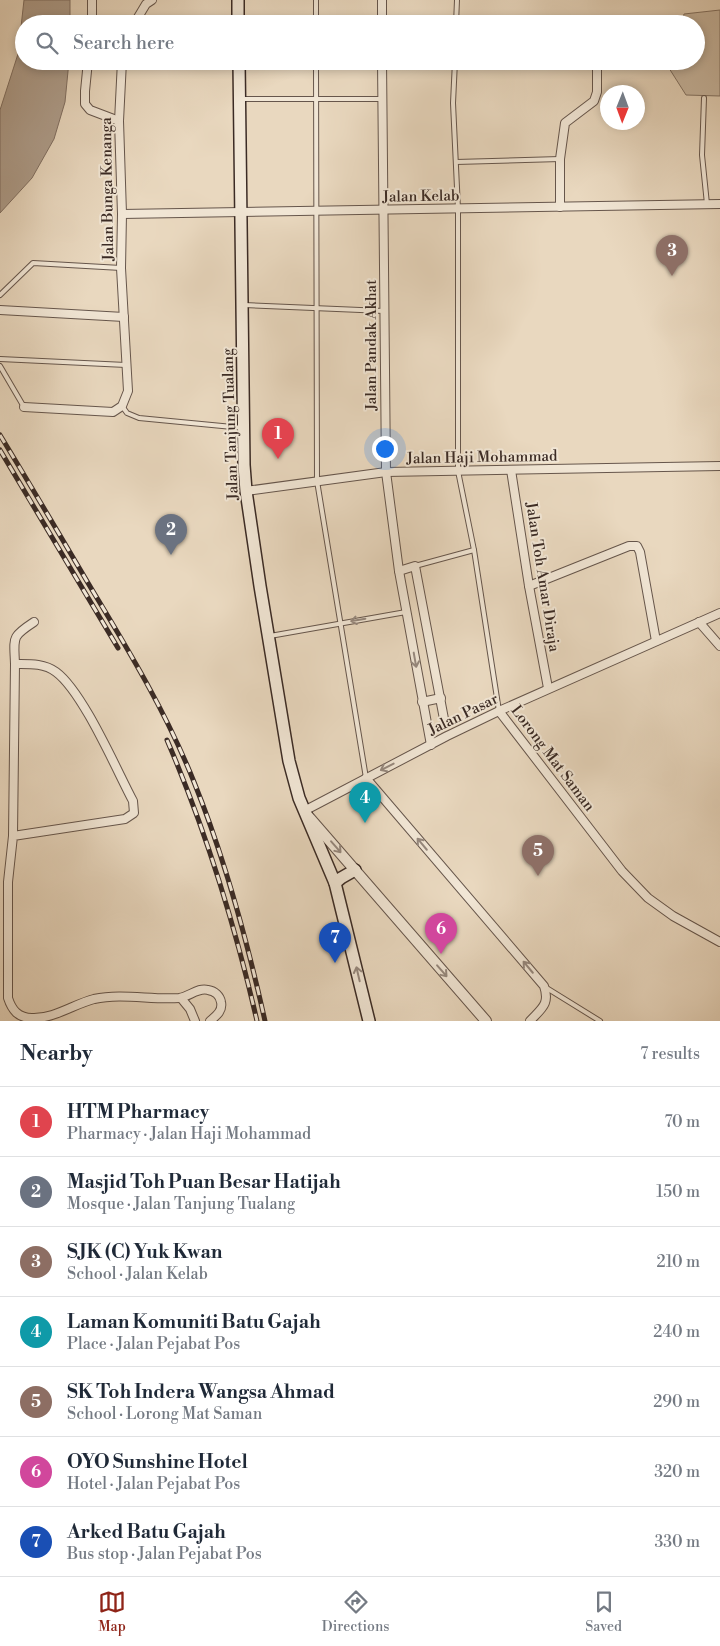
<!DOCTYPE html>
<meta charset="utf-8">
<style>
:root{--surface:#fff;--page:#f2f2f3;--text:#1f2937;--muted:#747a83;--line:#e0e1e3;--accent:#8f2418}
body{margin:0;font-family:"Libre Bodoni",serif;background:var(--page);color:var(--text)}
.compass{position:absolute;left:600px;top:85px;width:45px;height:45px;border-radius:50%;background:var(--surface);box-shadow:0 2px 8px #0003;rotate:181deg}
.you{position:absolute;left:384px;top:448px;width:18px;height:18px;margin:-12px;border:4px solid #fff;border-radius:50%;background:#1a73e8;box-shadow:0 0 0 8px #1a73e833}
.badge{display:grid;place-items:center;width:32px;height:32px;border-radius:50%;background:var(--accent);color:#fff;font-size:16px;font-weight:700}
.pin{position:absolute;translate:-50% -41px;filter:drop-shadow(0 1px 2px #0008)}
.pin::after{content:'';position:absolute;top:26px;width:18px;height:15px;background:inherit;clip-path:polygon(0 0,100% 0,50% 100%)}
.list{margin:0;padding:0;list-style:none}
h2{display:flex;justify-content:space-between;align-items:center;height:65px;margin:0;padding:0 20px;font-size:21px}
h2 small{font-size:16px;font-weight:400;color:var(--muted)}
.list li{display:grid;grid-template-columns:32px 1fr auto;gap:15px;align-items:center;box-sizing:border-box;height:70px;padding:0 20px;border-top:1px solid var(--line)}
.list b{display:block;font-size:19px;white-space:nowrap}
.list p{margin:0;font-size:16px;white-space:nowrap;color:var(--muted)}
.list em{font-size:16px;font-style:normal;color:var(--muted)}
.icon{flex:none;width:28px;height:28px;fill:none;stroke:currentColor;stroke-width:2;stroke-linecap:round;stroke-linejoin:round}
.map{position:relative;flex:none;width:720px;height:1021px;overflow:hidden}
.search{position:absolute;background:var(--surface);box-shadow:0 2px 8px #0003;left:15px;right:15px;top:15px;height:55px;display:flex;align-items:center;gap:12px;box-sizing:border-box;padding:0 18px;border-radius:28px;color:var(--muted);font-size:19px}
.sheet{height:555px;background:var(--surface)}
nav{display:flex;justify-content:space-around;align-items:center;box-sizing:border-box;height:70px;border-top:1px solid var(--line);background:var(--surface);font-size:14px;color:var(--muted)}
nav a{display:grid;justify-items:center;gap:2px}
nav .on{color:var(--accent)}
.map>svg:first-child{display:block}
.green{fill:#cbbba5;stroke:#837365}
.water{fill:#ae9d8b;stroke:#806f62}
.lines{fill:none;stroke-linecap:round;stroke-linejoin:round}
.service-casing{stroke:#66564c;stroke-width:6}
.minor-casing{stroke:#66564c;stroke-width:10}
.tertiary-casing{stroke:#66564c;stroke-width:12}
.secondary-casing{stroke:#3b2b25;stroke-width:14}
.service{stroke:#f1e6d5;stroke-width:4}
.minor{stroke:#f1e6d5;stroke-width:8}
.tertiary{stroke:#f1e6d5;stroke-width:10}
.secondary{stroke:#f1e6d5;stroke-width:11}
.rail-casing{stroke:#3b2b25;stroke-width:5}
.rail{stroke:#f1e6d5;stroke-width:3;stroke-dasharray:9;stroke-linecap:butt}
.oneway{stroke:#96887d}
.labels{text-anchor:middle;stroke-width:4;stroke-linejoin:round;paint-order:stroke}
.street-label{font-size:15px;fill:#3b2b25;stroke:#f1e6d5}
</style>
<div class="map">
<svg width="720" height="1021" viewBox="0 0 720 1021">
<rect width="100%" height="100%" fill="#e9d8bf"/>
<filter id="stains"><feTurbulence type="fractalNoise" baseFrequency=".004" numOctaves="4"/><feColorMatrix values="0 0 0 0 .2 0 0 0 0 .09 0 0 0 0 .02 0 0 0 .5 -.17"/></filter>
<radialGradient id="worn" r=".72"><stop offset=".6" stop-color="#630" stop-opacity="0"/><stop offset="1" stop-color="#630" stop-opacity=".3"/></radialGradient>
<polygon class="green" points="720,10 720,96 686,95 667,65 668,61 696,61 696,24 681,24 684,14"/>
<polygon class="water" points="24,0 70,0 70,24 24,24 24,61 69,61 65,102 54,139 32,178 0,213 0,110 18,54"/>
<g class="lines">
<defs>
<g id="service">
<polyline points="316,24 316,0"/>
<polyline points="456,24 457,0"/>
<polyline points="316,61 317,481 366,778"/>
<polyline points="455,61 453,103 458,209 458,471 474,550 499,711"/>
<polyline points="704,98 702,155 707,204"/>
<polyline points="242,99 383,99"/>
<polyline points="456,162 560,159"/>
<polyline points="0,295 33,263 121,268"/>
<polyline points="244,305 384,311"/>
<polyline points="0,359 126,365"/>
<polyline points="0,366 24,407"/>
<polyline points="122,406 127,413 139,418 243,428"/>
<polyline points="415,566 474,550"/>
<polyline points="270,636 406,612"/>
<polyline points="545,987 600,1021"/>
</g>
<g id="minor">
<polyline points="382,0 382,24"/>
<polyline points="92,24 92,0"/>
<polyline points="134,24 146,4 152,0"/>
<polyline points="88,61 85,91 85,104 90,110 119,121"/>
<polyline points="382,61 386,472 399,571 431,745"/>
<polyline points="560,207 560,159 565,123 594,101 597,92 597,61"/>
<polyline points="122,214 720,204"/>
<polyline points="0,310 124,317"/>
<polyline points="24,407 113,412 122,406 128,391 121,268 122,214 119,121 122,61"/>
<polyline points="511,470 529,586 548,688"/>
<polyline points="246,491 386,472 720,466"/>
<polyline points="399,571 415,566 444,719"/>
<polyline points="529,586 629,546 637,546 640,552 656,641"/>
<polyline points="699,622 720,646"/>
<path d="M15,664C14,637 11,637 34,622"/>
<polyline points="422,702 441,698"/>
<polyline points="499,711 622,871 648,898 673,916 720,942"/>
<path d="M366,778L544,986C550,1004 542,1008 530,1021"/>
<polyline points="304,811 447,736 499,711 720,613"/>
<path d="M13,836L125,819L134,813L133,801C116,769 83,692 56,672C44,663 29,664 15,664L13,836L8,882V998C12,1010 18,1018 32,1018C54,1019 74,1004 94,999C122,993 151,1000 179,998C189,997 198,987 208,990C215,991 220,996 221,1002C223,1011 216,1016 210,1021"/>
<polyline points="181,998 190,1009 195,1021"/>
</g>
<polyline id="tertiary" points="308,816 486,1021"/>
<g id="secondary">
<polyline points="238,0 238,24"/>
<polyline points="239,61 244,465 246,491 260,586 289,761 299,798 335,883 369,1021"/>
<polyline points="335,883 341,878 355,870"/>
</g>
</defs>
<use href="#service" class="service-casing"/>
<use href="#minor" class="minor-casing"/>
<use href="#tertiary" class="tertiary-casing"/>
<use href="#secondary" class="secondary-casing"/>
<use href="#service" class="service"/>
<use href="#minor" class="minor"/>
<use href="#tertiary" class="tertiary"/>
<use href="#secondary" class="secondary"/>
<defs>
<g id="rail">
<path d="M0,435C31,486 61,537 91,588C129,651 167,714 194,782C225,859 247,940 265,1021"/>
<polyline points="0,450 118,648"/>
<path d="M167,740C206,831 235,925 257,1021"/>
</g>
</defs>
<use href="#rail" class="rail-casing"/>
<use href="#rail" class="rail"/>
</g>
<defs><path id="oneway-shaft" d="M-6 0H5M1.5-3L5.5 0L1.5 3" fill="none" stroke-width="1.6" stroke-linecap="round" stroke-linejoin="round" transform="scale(1.25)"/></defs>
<g class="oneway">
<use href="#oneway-shaft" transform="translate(358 620) rotate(170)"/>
<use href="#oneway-shaft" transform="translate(415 660) rotate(80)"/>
<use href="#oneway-shaft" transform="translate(387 767) rotate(153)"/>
<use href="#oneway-shaft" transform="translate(422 844) rotate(-130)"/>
<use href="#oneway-shaft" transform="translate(336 847) rotate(49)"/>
<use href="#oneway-shaft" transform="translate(528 967) rotate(-130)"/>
<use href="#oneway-shaft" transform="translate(442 971) rotate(49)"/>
<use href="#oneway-shaft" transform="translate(358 974) rotate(-103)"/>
</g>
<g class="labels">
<g class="street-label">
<text transform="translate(107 189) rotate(-91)" y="5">Jalan Bunga Kenanga</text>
<text transform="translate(421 196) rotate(-1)" y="5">Jalan Kelab</text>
<text transform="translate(371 345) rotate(-90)" y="5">Jalan Pandak Akhat</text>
<text transform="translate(230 424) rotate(-92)" y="5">Jalan Tanjung Tualang</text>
<text transform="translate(482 457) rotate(-1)" y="5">Jalan Haji Mohammad</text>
<text transform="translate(543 577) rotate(81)" y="5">Jalan Toh Amar Diraja</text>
<text transform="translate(463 714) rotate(-26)" y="5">Jalan Pasar</text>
<text transform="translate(553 758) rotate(53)" y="5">Lorong Mat Saman</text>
</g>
</g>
<rect width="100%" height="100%" filter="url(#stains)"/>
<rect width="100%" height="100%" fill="url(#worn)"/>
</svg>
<svg class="compass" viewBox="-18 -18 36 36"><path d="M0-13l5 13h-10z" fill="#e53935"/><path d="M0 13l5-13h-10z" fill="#747a83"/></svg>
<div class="you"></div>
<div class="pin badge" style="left:278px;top:459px;background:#e0444e">1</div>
<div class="pin badge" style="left:171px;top:555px;background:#6b7280">2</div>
<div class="pin badge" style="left:672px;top:276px;background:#8d6e63">3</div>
<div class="pin badge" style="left:365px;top:823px;background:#0f9aa8">4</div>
<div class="pin badge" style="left:538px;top:876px;background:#8d6e63">5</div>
<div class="pin badge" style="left:441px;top:954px;background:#d1479c">6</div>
<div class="pin badge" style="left:335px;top:963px;background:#1a4fb4">7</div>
<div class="search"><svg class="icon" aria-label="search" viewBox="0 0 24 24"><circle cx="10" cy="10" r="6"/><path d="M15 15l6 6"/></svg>Search here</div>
</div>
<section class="sheet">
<h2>Nearby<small>7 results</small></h2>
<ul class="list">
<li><span class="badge" style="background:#e0444e">1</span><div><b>HTM Pharmacy</b><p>Pharmacy · Jalan Haji Mohammad</p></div><em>70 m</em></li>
<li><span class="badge" style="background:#6b7280">2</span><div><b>Masjid Toh Puan Besar Hatijah</b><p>Mosque · Jalan Tanjung Tualang</p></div><em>150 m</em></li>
<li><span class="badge" style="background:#8d6e63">3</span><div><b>SJK (C) Yuk Kwan</b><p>School · Jalan Kelab</p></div><em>210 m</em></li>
<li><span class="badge" style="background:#0f9aa8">4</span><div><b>Laman Komuniti Batu Gajah</b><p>Place · Jalan Pejabat Pos</p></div><em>240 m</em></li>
<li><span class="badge" style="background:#8d6e63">5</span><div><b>SK Toh Indera Wangsa Ahmad</b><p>School · Lorong Mat Saman</p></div><em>290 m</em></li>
<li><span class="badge" style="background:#d1479c">6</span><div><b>OYO Sunshine Hotel</b><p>Hotel · Jalan Pejabat Pos</p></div><em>320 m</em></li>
<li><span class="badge" style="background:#1a4fb4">7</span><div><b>Arked Batu Gajah</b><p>Bus stop · Jalan Pejabat Pos</p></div><em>330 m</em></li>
</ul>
</section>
<nav>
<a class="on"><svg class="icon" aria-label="map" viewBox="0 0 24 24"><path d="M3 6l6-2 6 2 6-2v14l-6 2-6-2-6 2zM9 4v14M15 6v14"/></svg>Map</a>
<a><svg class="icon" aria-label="directions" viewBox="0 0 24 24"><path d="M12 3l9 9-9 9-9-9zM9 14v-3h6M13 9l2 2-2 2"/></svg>Directions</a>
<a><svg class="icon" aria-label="saved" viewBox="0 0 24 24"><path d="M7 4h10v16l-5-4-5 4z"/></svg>Saved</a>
</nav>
